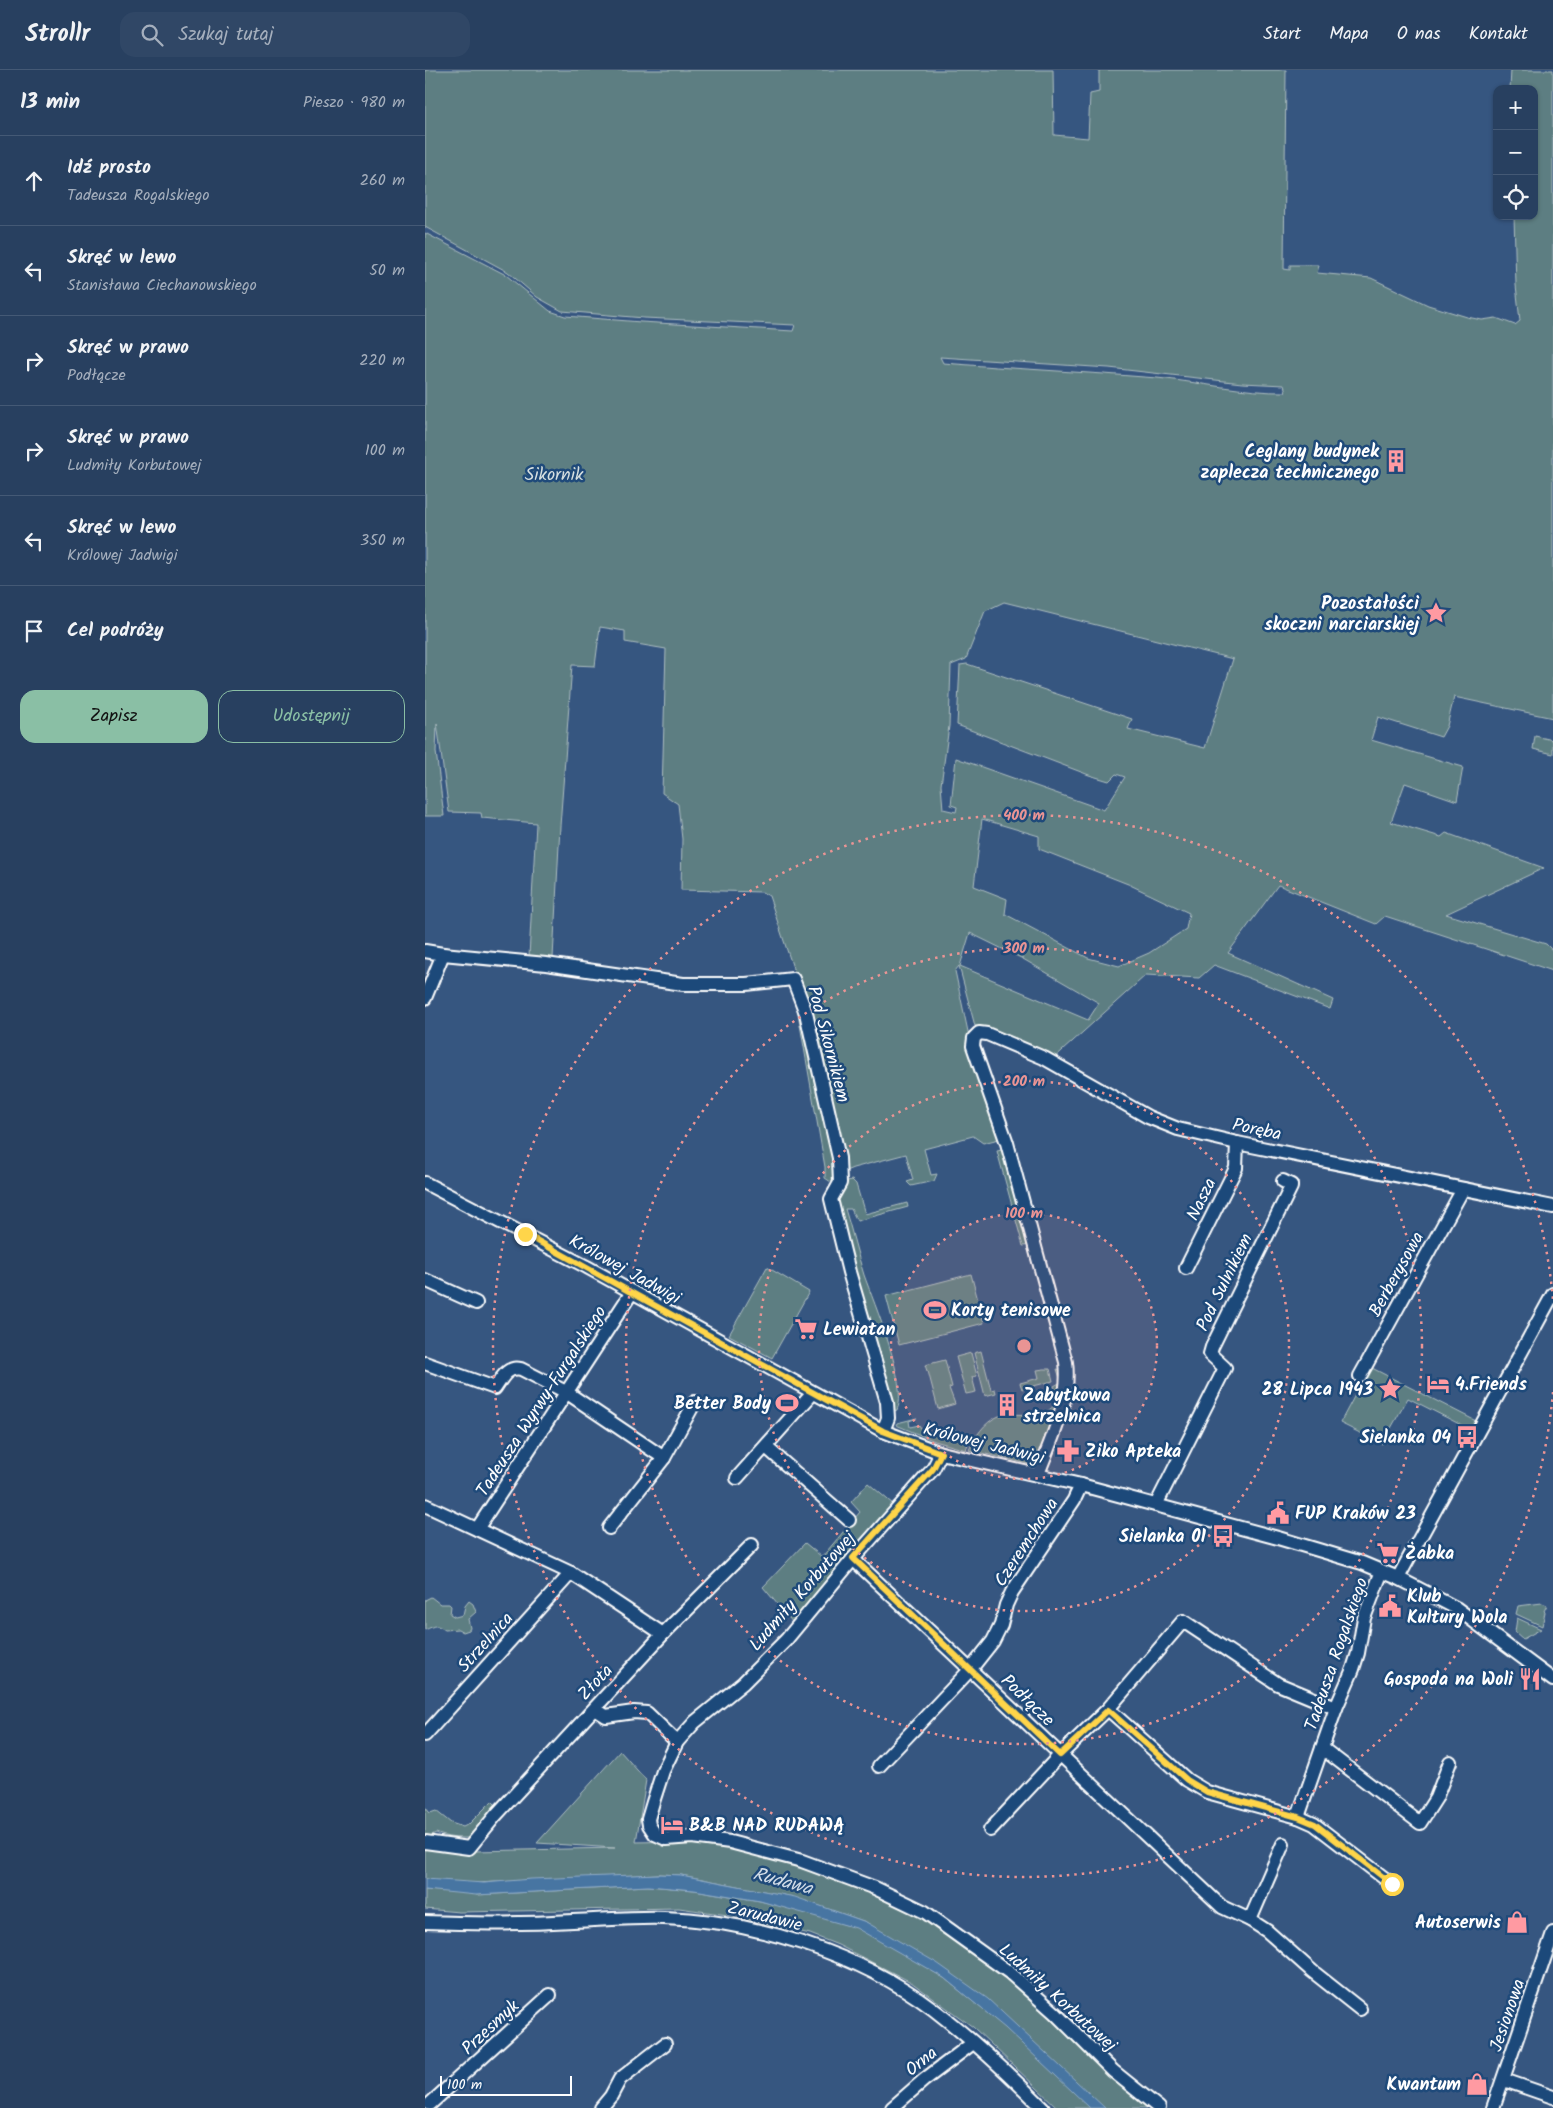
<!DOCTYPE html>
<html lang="pl">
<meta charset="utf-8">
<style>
:root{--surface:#284060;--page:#304766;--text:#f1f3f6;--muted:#a5afbd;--line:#445975;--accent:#8abfa5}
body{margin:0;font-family:Kalam,sans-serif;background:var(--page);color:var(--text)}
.controls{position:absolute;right:15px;top:15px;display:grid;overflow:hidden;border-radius:10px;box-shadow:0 1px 4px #0004}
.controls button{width:45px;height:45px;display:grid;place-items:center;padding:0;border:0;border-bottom:1px solid var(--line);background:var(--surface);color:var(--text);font:25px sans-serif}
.scale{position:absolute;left:15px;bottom:12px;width:132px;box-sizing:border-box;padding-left:5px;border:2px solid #fff;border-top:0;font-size:14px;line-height:18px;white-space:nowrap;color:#fff;-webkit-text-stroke:4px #1f4a7a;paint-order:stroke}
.stop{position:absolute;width:15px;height:15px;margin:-11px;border:4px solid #ffd54a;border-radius:50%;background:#fff}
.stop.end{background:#ffd54a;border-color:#fff;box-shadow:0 1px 5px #0008}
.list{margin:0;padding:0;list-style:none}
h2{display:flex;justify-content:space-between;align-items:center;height:65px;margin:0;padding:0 20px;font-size:21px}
h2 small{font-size:16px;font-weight:400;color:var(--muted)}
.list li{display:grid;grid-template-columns:32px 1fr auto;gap:15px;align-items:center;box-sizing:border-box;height:90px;padding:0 20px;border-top:1px solid var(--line)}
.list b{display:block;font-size:19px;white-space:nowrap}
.list p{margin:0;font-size:16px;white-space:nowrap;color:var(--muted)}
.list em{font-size:16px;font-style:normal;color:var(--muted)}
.actions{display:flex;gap:10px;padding:15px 20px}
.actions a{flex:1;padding:11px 0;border:1px solid var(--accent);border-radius:15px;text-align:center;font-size:18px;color:var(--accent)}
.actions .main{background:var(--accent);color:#111}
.icon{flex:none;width:28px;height:28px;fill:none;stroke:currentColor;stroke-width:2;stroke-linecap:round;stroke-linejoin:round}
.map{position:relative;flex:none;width:1128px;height:2038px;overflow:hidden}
header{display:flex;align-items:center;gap:30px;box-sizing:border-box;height:70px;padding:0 25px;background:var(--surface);border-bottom:1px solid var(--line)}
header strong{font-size:24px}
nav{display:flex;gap:28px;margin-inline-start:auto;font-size:18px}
.search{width:350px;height:45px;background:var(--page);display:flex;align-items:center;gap:12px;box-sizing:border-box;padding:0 18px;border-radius:15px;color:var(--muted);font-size:19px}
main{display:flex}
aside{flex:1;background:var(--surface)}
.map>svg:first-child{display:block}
.green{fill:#5d7e82;stroke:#aebec0;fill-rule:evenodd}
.water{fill:#4674a2;stroke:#90acc7}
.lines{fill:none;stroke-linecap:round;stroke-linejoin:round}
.minor-casing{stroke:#fff;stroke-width:16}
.minor{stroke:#1f4a7a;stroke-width:12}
.route{stroke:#ffd54a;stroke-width:6}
.ring{fill:none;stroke:#ea9494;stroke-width:2.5;stroke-dasharray:2.5 5}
.labels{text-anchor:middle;stroke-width:5;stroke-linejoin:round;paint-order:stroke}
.poi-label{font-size:18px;font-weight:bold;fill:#fff;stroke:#1f4a7a;text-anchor:end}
.park-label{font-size:18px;fill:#d6dfe0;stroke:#1f4a7a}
.street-label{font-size:18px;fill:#fff;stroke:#1f4a7a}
.water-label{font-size:19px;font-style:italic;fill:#d1dce8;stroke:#1f4a7a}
.centre{fill:#ea9494;stroke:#1f4a7a;stroke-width:2.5}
.ring-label{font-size:15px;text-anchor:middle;font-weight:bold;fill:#ea9494;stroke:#1f4a7a;stroke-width:5;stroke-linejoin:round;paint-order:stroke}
</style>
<header>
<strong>Strollr</strong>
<div class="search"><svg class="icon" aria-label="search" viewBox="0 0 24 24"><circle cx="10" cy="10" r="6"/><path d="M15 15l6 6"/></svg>Szukaj tutaj</div>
<nav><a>Start</a><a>Mapa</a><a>O nas</a><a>Kontakt</a></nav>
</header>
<main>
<aside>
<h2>13 min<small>Pieszo · 980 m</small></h2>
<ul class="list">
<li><svg class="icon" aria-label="ahead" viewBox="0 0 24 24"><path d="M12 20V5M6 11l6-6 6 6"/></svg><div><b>Idź prosto</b><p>Tadeusza Rogalskiego</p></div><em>260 m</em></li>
<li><svg class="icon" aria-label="left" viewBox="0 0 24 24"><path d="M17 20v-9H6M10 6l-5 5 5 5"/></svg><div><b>Skręć w lewo</b><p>Stanisława Ciechanowskiego</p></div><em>50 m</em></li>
<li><svg class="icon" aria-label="right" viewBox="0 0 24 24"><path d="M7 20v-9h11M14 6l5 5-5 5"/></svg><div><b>Skręć w prawo</b><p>Podłącze</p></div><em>220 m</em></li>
<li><svg class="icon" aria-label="right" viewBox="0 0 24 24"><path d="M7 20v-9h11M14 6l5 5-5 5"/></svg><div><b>Skręć w prawo</b><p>Ludmiły Korbutowej</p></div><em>100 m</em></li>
<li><svg class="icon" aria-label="left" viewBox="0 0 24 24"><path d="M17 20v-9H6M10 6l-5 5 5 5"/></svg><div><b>Skręć w lewo</b><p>Królowej Jadwigi</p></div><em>350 m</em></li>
<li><svg class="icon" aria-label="arrive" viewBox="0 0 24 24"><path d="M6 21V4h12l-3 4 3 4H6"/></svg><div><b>Cel podróży</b></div></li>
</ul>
<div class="actions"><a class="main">Zapisz</a><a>Udostępnij</a></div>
</aside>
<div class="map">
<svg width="1128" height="2038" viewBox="0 0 1128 2038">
<rect width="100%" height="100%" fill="#365680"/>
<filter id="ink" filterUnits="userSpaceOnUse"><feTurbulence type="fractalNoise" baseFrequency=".02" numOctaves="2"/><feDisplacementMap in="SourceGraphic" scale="10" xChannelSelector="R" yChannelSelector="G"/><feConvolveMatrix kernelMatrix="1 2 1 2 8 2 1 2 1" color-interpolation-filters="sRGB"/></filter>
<g filter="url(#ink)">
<g class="green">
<path d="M0,0H628L629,65L663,68L665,24L674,22V0H861L859,199L865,200V195H894L892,203L946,208L1003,235L1042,247L1057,250L1071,248L1090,255L1095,251L1091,215L1089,146H1109V19H1085L1086,0H1128V648L1029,627L1022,656L1016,667L953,647L946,670L1038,697L1032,731L980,713L966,752L1016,767L1021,763L1119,798L1021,844L1121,874L1128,881V901L960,846L951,854L853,815L803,883L908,930L905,939L789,895L774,908L721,905L627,990L550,956L534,896L530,901L545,971L574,1069L558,1073L548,1066L499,1079L506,1105L512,1104L509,1111L486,1116L482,1112L488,1110L481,1084L428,1098L411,1105L406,1112L400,1108V1097L370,926L375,919L344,826L337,822L256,820L257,769L253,734L237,723L241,579L200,572V561L175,557L170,596L147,595L135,756L128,888L104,887L111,753L57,748L56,743L24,742L12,653L11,682L19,746H0V163L81,205L125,241L140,246L216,252L368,261L370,255L219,248L137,241L112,227L83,202L0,157ZM515,287L684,298L817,313L859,315L861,322C820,323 774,312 732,308C661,302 589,299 518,293ZM579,532L808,589L780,678L703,659L707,649L542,594L535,595L532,655L664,705L684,711L691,704L700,707L679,740L531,688L526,735L532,737L531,742L518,739L516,715L524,656L526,595L541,589L560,541ZM557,749L614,766V779L703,814L764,843L761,859L724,883L694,896L663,888L580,844L582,829L549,816ZM545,863L598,889L674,933L663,950L535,896Z"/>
<polygon points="1110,666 1128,670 1128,684 1108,679"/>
<polygon points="577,1080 584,1085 607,1175 598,1176 572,1081"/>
<path d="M427,1110L431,1114L440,1144L482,1133L483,1137L432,1151L426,1139H420C427,1161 432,1183 439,1205C449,1233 484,1316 472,1340L467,1342L409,1130L418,1112Z"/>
<polygon points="342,1197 384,1222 347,1288 304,1265"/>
<polygon points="546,1204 559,1253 474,1275 461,1226"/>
<polygon points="556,1281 566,1320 570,1319 571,1323 560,1326 549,1283"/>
<polygon points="546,1283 552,1306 547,1307 551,1322 541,1324 531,1287"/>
<polygon points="520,1290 527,1317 524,1318 530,1334 513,1339 503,1301 502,1301 500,1295"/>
<polygon points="945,1297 1051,1351 1046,1360 983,1328 957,1374 915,1353"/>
<polygon points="619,1299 625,1299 628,1311 597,1319 595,1313 614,1308 612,1300"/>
<path d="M632,1299L636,1300L637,1334L618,1376L614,1379V1384L610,1393L607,1395L544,1380C550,1367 559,1352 574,1346C591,1340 627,1354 632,1327L629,1316L636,1312Z"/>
<polygon points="492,1348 484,1351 485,1357 494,1355 500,1364 525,1359 546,1364 541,1380 510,1371 471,1355 472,1353"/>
<polygon points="443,1413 469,1435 369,1554 338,1517 380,1473 397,1487 435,1442 426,1432"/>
<path d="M6,1527L15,1534H24L26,1536L25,1544L30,1547L38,1545L40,1536L44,1531L48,1534L51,1542L43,1549L45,1558L44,1560L38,1562L33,1559L20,1560C11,1554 11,1555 0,1560V1530Z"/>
<polygon points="1117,1533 1122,1535 1119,1541 1120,1542 1117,1556 1091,1544 1093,1536"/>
<polygon points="1092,1548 1116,1559 1098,1569 1090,1562"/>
<path d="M195,1681L221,1710L211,1772L266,1771L343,1785L486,1835L562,1889L729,2038H633L548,1957L486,1912L413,1875L385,1864L310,1846L254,1838L34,1842L0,1839V1820L16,1821L9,1810L0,1809V1774L50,1781L190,1778L112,1773ZM233,1804L256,1805L369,1827L363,1838L335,1831L269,1820L223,1816L51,1825V1813ZM383,1832L441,1852L573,1941L572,1951L519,1908L427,1853L425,1856L378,1842Z"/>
<path d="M67,1731L73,1737L43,1768C32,1768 22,1768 11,1763L0,1768V1737L5,1743L11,1741L26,1753L38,1757L44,1754Z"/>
</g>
<polygon class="water" points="233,1804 256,1805 370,1827 441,1852 512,1893 563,1929 680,2038 665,2038 580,1958 519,1908 431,1858 335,1831 269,1820 223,1816 51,1825 0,1820 0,1809 59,1813 106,1809"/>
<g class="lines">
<defs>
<g id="minor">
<polyline points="0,881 18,884 121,894 258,914 321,914 368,909 381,943 414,1088 415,1113 406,1129 424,1202 462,1332 463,1348 458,1361"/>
<polyline points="0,928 18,884"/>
<polyline points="0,1113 162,1197 458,1361 516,1383 656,1415 853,1468 937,1493 973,1508 1031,1538 1128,1610"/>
<polyline points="761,1198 811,1098 812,1073"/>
<polyline points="0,1210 51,1233"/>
<path d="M0,1293L70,1318C77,1308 82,1296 96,1299L141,1322L239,1388"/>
<polyline points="935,1306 1038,1119"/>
<polyline points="341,1377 424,1450"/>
<polyline points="516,1383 508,1399 428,1489 361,1570 318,1613 270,1652 252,1672 238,1701 228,1732 223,1749 224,1755 230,1764 241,1769 267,1767 305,1772 377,1791 450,1818 500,1842 585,1903 630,1943 688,2001 734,2038"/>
<path d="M613,1404C626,1369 646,1331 641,1292L582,1073L548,976L549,968L554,963L562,964L619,988L723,1047L753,1059L812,1073L1128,1137"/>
<polyline points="312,1408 388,1323"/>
<polyline points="0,1435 146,1503 238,1564"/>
<polyline points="731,1435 800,1298 785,1284 787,1277 866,1117 866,1115 858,1111"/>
<polyline points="184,1458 239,1388 270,1332"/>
<polyline points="52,1459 207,1222"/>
<polyline points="428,1489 797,1837 825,1850 842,1861 887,1901 935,1939"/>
<polyline points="957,1501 939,1548 933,1583 928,1599 911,1638 897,1678 995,1753 1011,1728 1025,1692"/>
<polyline points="973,1508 1128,1224"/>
<polyline points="170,1639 181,1646 209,1642 222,1643 252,1672"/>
<polyline points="683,1639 762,1710 782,1722 873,1747 889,1754 967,1814"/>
<polyline points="0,1665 146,1503"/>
<polyline points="454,1696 545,1600 568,1571 576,1555 581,1535 587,1522 649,1430 656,1415"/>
<polyline points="873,1747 897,1678"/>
<polyline points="565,1760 635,1685 683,1639 758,1551 853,1614 911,1638"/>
<polyline points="0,1772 44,1778 71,1745 238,1564 327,1475"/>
<polyline points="825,1850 858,1774"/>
<path d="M0,1852C49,1854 99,1854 148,1851C178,1850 208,1847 239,1848C328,1850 437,1885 508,1939C547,1969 583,2003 618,2038"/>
<polyline points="1079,2010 1128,2027"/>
<polyline points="5,2034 125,1925"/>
<polyline points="176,2038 186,2026 195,2009 240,1974"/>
<polyline points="467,2038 499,2010 548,1973"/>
<polyline points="1068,2038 1128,1863"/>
</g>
</defs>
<use href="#minor" class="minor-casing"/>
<use href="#minor" class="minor"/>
</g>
</g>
<g class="lines" filter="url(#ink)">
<polyline class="route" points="100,1164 458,1361 516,1383 508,1399 428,1488 635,1685 683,1640 762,1710 782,1722 873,1747 890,1754 967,1814"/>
</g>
<circle cx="599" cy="1276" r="133" fill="#ea9494" fill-opacity=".12"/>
<g class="ring">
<circle cx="599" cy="1276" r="133"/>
<circle cx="599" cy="1276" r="265"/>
<circle cx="599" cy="1276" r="398"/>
<path d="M1128 1322A531 531 0 1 1 1128 1230"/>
</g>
<defs>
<symbol id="building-bare" viewBox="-9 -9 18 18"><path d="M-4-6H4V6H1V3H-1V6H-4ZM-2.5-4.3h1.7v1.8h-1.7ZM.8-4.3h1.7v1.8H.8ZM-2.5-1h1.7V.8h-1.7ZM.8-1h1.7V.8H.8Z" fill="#ff9aa2" stroke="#1f4a7a" stroke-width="2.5" paint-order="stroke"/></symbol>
<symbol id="sight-bare" viewBox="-9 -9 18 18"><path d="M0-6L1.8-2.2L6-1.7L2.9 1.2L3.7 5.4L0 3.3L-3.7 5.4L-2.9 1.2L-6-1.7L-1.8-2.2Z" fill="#ff9aa2" stroke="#1f4a7a" stroke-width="2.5" paint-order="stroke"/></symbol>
<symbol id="stadium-bare" viewBox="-9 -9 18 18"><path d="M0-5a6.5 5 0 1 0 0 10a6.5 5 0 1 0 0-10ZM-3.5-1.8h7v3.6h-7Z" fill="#ff9aa2" stroke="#1f4a7a" stroke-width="2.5" paint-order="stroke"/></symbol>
<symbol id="supermarket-bare" viewBox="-9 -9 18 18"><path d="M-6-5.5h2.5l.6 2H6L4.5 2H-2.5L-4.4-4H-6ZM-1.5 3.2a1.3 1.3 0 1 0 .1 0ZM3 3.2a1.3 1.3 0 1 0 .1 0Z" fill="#ff9aa2" stroke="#1f4a7a" stroke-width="2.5" paint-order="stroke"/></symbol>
<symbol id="hotel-bare" viewBox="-9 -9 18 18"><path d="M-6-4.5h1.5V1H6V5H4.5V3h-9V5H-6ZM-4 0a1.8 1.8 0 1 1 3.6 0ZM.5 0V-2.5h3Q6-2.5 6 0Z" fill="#ff9aa2" stroke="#1f4a7a" stroke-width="2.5" paint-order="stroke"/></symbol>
<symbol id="bus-bare" viewBox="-9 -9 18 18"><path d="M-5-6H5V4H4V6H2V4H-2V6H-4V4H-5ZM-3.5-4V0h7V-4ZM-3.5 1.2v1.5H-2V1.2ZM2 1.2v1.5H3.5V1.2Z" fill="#ff9aa2" stroke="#1f4a7a" stroke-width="2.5" paint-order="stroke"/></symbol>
<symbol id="pharmacy-bare" viewBox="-9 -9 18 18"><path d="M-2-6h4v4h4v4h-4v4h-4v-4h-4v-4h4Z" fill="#ff9aa2" stroke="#1f4a7a" stroke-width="2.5" paint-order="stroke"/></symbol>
<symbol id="civic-bare" viewBox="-9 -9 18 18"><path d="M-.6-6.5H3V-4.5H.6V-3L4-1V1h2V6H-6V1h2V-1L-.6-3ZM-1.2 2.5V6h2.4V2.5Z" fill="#ff9aa2" stroke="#1f4a7a" stroke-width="2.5" paint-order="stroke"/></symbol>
<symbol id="restaurant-bare" viewBox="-9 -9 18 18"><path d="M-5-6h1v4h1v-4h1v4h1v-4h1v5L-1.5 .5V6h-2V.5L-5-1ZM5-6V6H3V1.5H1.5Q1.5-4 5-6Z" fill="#ff9aa2" stroke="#1f4a7a" stroke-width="2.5" paint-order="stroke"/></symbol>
<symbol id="shop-bare" viewBox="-9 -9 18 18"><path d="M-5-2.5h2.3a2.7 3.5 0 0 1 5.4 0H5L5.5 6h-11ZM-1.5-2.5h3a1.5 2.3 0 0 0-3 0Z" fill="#ff9aa2" stroke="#1f4a7a" stroke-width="2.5" paint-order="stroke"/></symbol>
</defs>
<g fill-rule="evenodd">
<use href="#building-bare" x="955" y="375" width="32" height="32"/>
<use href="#sight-bare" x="995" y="527" width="32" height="32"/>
<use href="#stadium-bare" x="494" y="1224" width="32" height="32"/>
<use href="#supermarket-bare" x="365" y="1243" width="32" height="32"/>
<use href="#hotel-bare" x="997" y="1298" width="32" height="32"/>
<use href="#sight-bare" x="949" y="1303" width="32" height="32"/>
<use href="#stadium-bare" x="346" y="1317" width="32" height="32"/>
<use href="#building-bare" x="566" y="1319" width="32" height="32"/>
<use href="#bus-bare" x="1026" y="1351" width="32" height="32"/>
<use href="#pharmacy-bare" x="627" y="1365" width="32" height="32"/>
<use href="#civic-bare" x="837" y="1427" width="32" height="32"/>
<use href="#bus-bare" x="782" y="1450" width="32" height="32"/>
<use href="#supermarket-bare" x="947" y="1467" width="32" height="32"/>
<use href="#civic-bare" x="949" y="1520" width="32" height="32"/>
<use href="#restaurant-bare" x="1089" y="1593" width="32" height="32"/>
<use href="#hotel-bare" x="231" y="1739" width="32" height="32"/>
<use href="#shop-bare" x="1076" y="1836" width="32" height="32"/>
<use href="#shop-bare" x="1036" y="1998" width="32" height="32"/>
</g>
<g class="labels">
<g class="poi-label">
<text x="954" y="387">Ceglany budynek<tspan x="954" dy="21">zaplecza technicznego</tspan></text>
<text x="994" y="539">Pozostałości<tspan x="994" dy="21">skoczni narciarskiej</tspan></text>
<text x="526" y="1246" text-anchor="start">Korty tenisowe</text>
<text x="398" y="1265" text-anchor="start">Lewiatan</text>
<text x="1030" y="1320" text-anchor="start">4.Friends</text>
<text x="948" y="1325">28 Lipca 1943</text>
<text x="598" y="1331" text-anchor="start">Zabytkowa<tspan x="598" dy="21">strzelnica</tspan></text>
<text x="346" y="1339">Better Body</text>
<text x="1026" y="1373">Sielanka 04</text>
<text x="660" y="1387" text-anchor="start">Ziko Apteka</text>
<text x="870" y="1449" text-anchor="start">FUP Kraków 23</text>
<text x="781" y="1472">Sielanka 01</text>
<text x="980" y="1489" text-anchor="start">Żabka</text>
<text x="982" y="1532" text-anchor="start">Klub<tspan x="982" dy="21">Kultury Wola</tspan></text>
<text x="1088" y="1615">Gospoda na Woli</text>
<text x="264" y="1761" text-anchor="start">B&amp;B NAD RUDAWĄ</text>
<text x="1076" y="1858">Autoserwis</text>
<text x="1036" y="2020">Kwantum</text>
</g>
<g class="park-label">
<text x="129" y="410">Sikornik</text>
</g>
<g class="street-label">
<text transform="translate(404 974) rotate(75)" y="6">Pod Sikornikiem</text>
<text transform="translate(832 1059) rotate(12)" y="6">Poręba</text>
<text transform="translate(776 1129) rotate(-64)" y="6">Nasza</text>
<text transform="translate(200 1199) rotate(29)" y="6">Królowej Jadwigi</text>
<text transform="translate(971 1204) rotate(-61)" y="6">Berberysowa</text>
<text transform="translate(799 1212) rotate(-64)" y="6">Pod Sulnikiem</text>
<text transform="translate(116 1331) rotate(-57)" y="6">Tadeusza Wyrwy-Furgalskiego</text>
<text transform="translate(559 1373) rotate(14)" y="6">Królowej Jadwigi</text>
<text transform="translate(601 1472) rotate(-57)" y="6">Czeremchowa</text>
<text transform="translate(377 1521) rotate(-49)" y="6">Ludmiły Korbutowej</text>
<text transform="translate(60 1572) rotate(-48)" y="6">Strzelnica</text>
<text transform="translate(911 1584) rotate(-71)" y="6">Tadeusza Rogalskiego</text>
<text transform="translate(170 1612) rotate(-47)" y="6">Złota</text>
<text transform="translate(603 1630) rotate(44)" y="6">Podłącze</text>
<text transform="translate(340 1846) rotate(14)" y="6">Zarudawie</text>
<text transform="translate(633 1927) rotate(42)" y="6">Ludmiły Korbutowej</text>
<text transform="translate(1082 1945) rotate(-71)" y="6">Jesionowa</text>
<text transform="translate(65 1957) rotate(-43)" y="6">Przesmyk</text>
<text transform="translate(496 1991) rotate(-39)" y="6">Orna</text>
</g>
<g class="water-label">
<text transform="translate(358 1810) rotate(15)" y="7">Rudawa</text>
</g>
</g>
<circle cx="599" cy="1276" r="8" class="centre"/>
<g class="ring-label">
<text x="599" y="750">400 m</text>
<text x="599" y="883">300 m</text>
<text x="599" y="1016">200 m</text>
<text x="599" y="1148">100 m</text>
</g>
</svg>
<div class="controls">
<button>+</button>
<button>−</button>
<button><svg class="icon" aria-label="locate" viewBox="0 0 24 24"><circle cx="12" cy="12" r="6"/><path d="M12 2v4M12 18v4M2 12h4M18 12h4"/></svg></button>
</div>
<div class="scale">100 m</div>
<div class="stop" style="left:967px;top:1814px"></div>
<div class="stop end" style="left:100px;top:1164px"></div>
</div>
</main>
